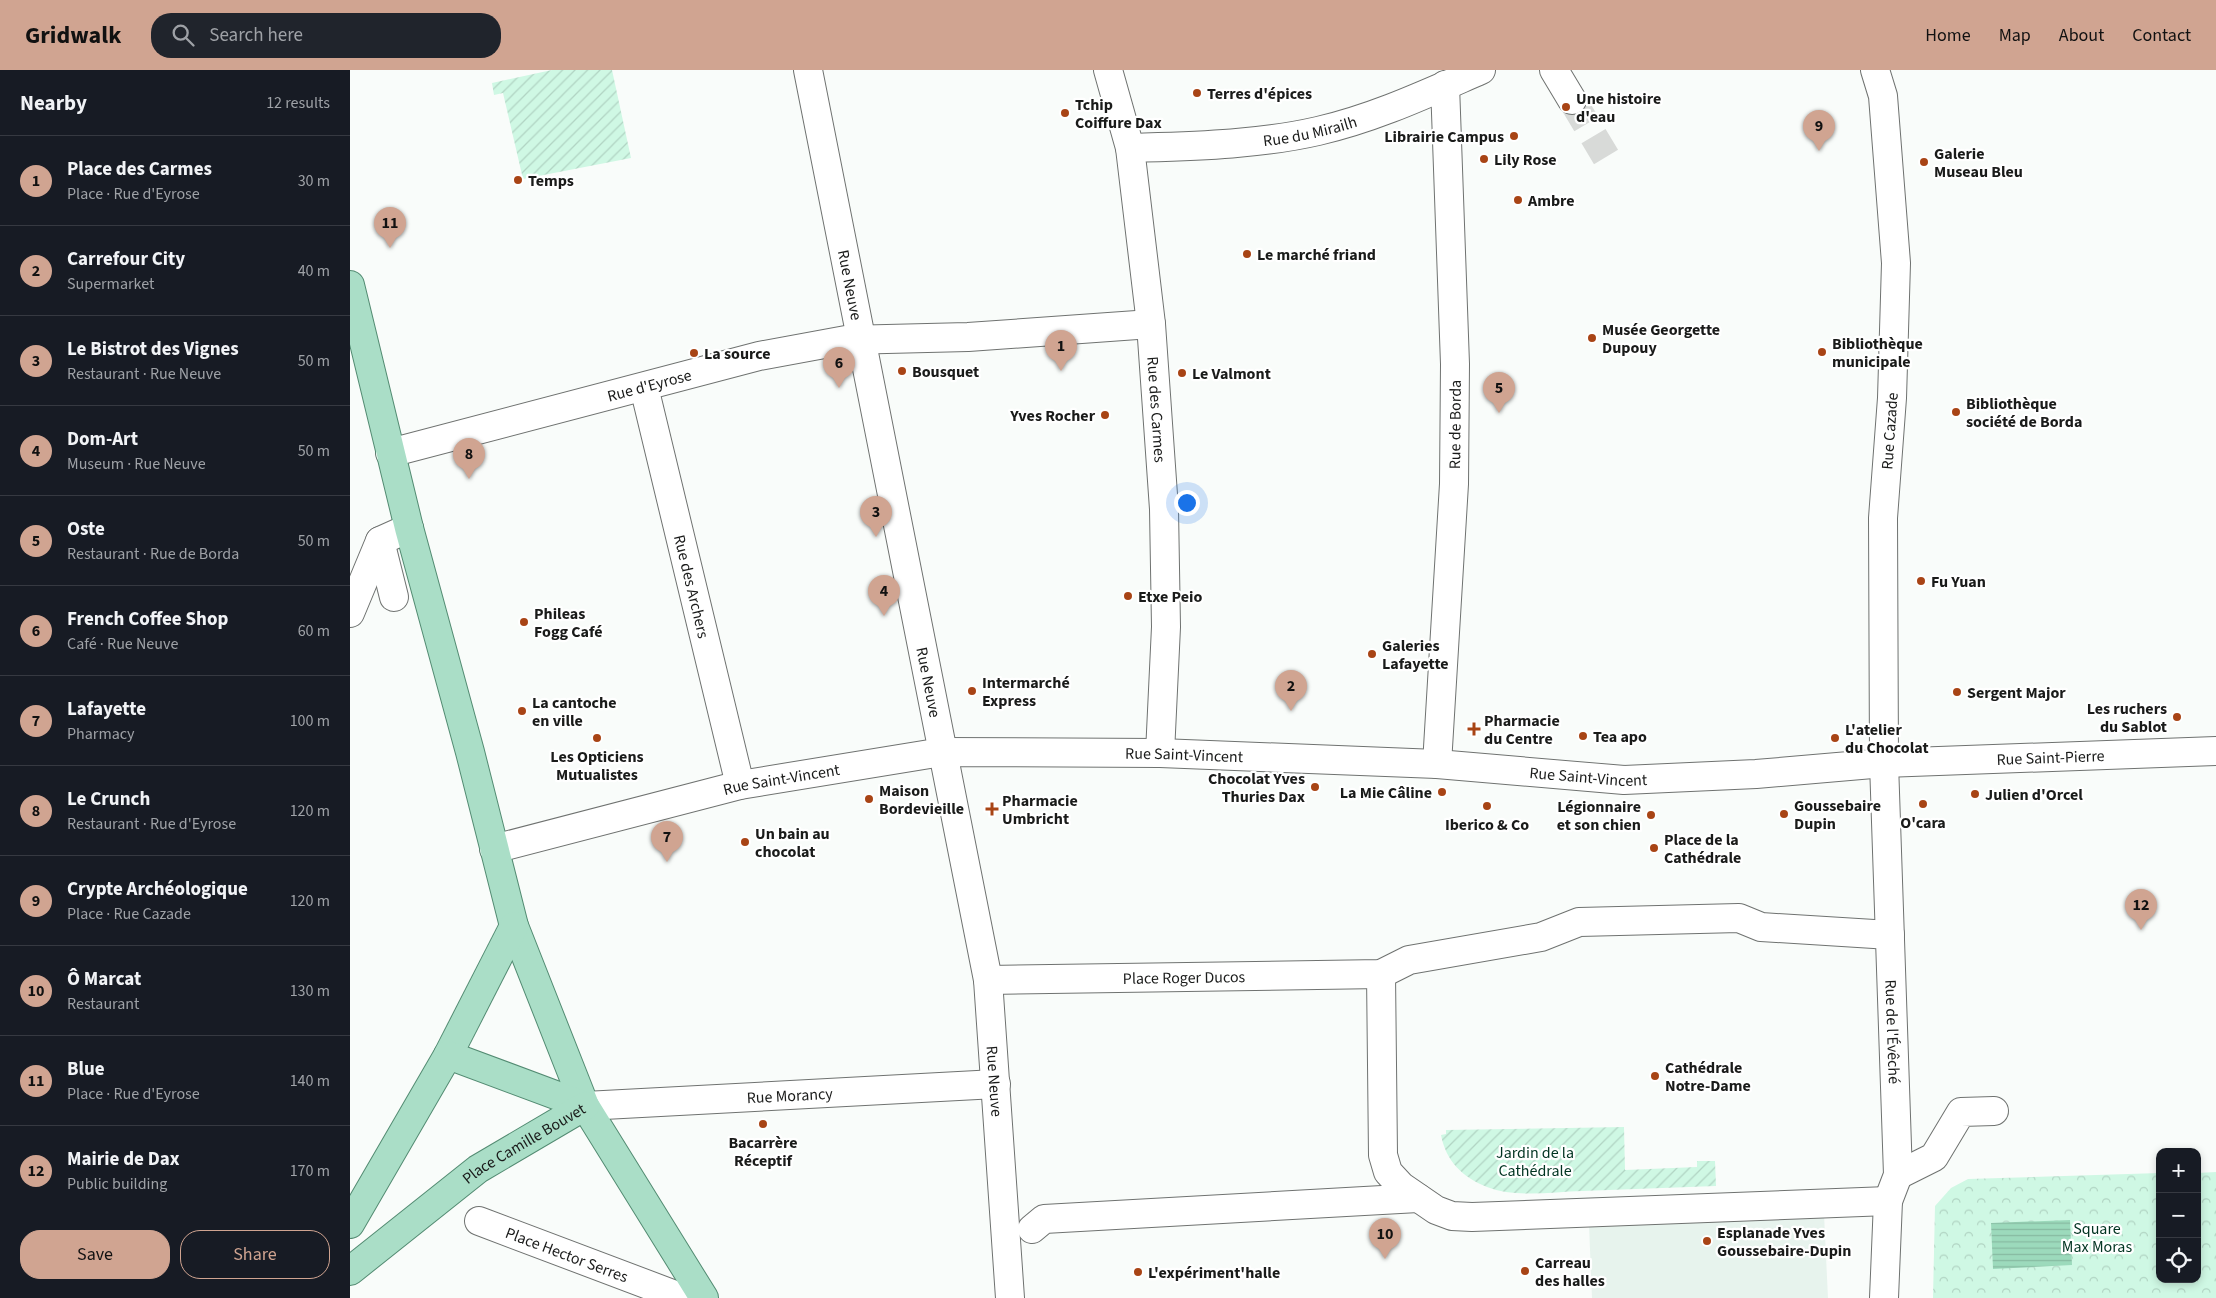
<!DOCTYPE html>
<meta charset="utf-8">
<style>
:root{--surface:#171b24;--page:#20242c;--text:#f1f3f6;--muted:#9ea1a6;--line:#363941;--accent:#d0a491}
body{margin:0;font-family:"Source Sans 3",sans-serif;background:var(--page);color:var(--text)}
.controls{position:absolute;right:15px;bottom:15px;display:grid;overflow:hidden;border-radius:10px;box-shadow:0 2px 8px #0003}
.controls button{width:45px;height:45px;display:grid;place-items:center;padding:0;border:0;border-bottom:1px solid var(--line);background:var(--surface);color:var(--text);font:25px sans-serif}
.you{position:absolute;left:836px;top:432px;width:18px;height:18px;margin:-12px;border:4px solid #fff;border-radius:50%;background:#1a73e8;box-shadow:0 0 0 8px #1a73e833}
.badge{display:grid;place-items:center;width:32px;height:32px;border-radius:50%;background:var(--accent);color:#111;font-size:16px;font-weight:700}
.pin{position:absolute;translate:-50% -41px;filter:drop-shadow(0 1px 2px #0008)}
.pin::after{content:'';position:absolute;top:26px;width:18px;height:15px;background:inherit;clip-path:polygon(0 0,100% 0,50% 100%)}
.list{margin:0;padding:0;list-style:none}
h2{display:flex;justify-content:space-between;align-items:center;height:65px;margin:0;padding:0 20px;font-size:21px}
h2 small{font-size:16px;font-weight:400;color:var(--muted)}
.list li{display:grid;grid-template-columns:32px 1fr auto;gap:15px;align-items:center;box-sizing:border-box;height:90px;padding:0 20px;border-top:1px solid var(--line)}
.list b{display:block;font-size:19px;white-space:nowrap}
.list p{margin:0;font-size:16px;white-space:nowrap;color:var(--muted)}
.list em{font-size:16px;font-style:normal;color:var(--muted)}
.actions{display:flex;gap:10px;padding:15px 20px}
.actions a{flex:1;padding:11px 0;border:1px solid var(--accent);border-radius:20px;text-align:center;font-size:18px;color:var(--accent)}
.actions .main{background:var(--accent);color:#111}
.icon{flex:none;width:28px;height:28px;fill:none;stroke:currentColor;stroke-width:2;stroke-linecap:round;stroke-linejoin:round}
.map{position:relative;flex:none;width:1866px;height:1228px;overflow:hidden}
header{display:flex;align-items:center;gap:30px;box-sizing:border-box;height:70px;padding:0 25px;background:var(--accent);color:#111}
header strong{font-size:24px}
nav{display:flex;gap:28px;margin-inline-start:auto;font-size:18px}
.search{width:350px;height:45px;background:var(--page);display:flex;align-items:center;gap:12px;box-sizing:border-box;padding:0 18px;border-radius:20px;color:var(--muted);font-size:19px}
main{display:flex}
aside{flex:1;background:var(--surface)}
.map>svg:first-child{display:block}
.built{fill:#e7f3ed}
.park{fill:url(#park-crowns)}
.garden{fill:url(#garden-furrows)}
.water{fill:url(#water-rules)}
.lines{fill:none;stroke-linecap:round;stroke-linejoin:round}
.minor-tunnel{stroke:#d8dad8;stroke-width:28;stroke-dasharray:28 14;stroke-linecap:butt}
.minor-casing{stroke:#6f7270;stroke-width:30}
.major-casing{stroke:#538b72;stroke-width:30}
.minor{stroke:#fff;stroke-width:28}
.major{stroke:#aadec7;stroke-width:28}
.poi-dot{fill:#a84415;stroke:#fff;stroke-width:2}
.labels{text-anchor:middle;stroke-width:4.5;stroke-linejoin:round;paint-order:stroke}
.poi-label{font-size:16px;font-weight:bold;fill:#1a1b1a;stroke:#fff;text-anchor:start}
.street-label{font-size:16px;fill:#1a1b1a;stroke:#fff}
.park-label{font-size:16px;fill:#003421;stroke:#fff}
</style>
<header>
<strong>Gridwalk</strong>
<div class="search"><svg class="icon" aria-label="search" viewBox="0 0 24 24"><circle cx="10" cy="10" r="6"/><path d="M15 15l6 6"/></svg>Search here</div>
<nav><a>Home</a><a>Map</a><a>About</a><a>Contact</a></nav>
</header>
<main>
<aside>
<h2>Nearby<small>12 results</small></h2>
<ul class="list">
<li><span class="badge">1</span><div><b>Place des Carmes</b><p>Place · Rue d'Eyrose</p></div><em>30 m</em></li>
<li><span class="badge">2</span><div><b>Carrefour City</b><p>Supermarket</p></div><em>40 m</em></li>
<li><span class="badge">3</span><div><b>Le Bistrot des Vignes</b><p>Restaurant · Rue Neuve</p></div><em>50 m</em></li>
<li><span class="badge">4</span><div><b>Dom-Art</b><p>Museum · Rue Neuve</p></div><em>50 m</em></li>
<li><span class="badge">5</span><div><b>Oste</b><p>Restaurant · Rue de Borda</p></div><em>50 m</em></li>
<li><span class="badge">6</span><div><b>French Coffee Shop</b><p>Café · Rue Neuve</p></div><em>60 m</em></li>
<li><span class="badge">7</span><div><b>Lafayette</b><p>Pharmacy</p></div><em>100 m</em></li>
<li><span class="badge">8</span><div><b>Le Crunch</b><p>Restaurant · Rue d'Eyrose</p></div><em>120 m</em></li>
<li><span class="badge">9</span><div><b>Crypte Archéologique</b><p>Place · Rue Cazade</p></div><em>120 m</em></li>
<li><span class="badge">10</span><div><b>Ô Marcat</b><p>Restaurant</p></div><em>130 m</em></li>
<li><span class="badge">11</span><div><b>Blue</b><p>Place · Rue d'Eyrose</p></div><em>140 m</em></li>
<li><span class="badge">12</span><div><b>Mairie de Dax</b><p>Public building</p></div><em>170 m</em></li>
</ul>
<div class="actions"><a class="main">Save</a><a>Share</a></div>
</aside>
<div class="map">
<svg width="1866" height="1228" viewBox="0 0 1866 1228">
<defs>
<pattern id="park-crowns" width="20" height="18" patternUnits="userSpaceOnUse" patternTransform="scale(1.25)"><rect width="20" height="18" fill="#cff8e4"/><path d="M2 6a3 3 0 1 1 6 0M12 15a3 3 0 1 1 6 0" fill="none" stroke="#b1d4c3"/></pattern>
<pattern id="garden-furrows" width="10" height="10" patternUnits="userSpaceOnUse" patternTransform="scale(1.25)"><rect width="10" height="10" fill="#cff8e4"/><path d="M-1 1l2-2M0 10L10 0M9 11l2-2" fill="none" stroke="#b1d4c3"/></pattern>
<pattern id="water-rules" width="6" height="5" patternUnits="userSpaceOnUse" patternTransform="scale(1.25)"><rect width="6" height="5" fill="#9cdabc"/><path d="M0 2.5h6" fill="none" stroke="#86baa1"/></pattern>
</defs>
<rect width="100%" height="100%" fill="#f9fcfa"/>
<polygon class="built" points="1474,1144 1478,1228 1242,1228 1239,1155"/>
<polygon class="park" points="1866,1102 1866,1228 1583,1228 1585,1136 1601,1118 1618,1109 1810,1103 1810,1209 1847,1209 1847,1103"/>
<g class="garden">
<polygon points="202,0 262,0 281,88 173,109 153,23 144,25 142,13"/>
<path d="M1274,1057L1275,1100L1347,1097V1091H1365L1366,1116C1321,1118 1277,1119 1232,1121C1202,1122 1165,1128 1137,1117C1112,1107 1096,1091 1091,1065L1096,1064V1060Z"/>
</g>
<polygon class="water" points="1720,1150 1722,1195 1643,1199 1641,1153"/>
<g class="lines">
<polyline class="minor-tunnel" points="1222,30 1256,87"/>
<defs>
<g id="minor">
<path id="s1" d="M458,0L638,910L660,1228"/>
<path id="s2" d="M758,0L780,78L801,254L814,439L816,557L810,683"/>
<polyline points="1204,0 1222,30"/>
<path id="s3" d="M1525,0L1533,26L1546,193L1542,328L1533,448L1534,693L1548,1105L1538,1131L1534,1228"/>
<path id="s4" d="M780,78C842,76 907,75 968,61C1025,48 1078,23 1131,0"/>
<path id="s5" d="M294,317L390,715"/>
<path id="s6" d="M40,383L409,286L496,270L618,267L801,254"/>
<polyline points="30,471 44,527"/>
<polyline points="0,543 30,471 59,458"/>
<path id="s7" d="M1087,694L1104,414L1105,294L1095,15"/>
<path id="s8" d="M144,779L390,715L592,682L810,683L1087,694L1274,710L1406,704L1534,693L1866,681"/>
<polyline points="1031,904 1033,1085 1038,1102 1051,1116 1086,1140 1102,1146 1122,1147 1538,1131"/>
<path id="s9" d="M638,910L1031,904L1059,890L1191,867L1229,852L1389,848L1411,857L1540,865"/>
<path id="s10" d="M235,1036L646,1014"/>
<polyline points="1548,1105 1584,1087 1611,1042 1644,1041"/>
<path id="s11" d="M129,1151L333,1228"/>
<polyline points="682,1159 694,1149 1068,1128"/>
</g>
<g id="major">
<polyline points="0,215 59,458 120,682 164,856 235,1036 354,1228"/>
<polyline points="98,985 164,856"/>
<polyline points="0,1154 98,985 235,1036"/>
<path id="s12" d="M0,1201L128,1099L235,1036"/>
</g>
</defs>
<use href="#minor" class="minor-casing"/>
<use href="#major" class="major-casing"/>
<use href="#minor" class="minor"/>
<use href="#major" class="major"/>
</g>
<g class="poi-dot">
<circle cx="847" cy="23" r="5"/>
<circle cx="1216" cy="37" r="5"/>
<circle cx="715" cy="43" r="5"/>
<circle cx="1164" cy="66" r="5"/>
<circle cx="1134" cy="89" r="5"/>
<circle cx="1574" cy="92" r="5"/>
<circle cx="168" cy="110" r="5"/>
<circle cx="1168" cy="130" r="5"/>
<circle cx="897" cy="184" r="5"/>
<circle cx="1242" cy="268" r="5"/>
<circle cx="1472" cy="282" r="5"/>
<circle cx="344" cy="283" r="5"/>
<circle cx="552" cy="301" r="5"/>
<circle cx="832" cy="303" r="5"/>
<circle cx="1606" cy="342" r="5"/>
<circle cx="755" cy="345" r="5"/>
<circle cx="1571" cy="511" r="5"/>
<circle cx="778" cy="526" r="5"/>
<circle cx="174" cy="552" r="5"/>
<circle cx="1022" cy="584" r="5"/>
<circle cx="622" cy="621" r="5"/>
<circle cx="1607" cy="622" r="5"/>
<circle cx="172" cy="641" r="5"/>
<circle cx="1827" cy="647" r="5"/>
<path d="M1121.5 651.5h5v5h5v5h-5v5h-5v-5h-5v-5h5z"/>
<circle cx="1233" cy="666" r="5"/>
<circle cx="247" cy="668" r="5"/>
<circle cx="1485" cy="668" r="5"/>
<circle cx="965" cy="717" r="5"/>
<circle cx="1092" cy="722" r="5"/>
<circle cx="1625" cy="724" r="5"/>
<circle cx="519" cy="729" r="5"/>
<circle cx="1573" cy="734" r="5"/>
<circle cx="1137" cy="736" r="5"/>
<path d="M639.5 731.5h5v5h5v5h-5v5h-5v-5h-5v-5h5z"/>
<circle cx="1434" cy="744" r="5"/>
<circle cx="1301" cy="745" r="5"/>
<circle cx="395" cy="772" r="5"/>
<circle cx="1304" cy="778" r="5"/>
<circle cx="1305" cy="1006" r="5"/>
<circle cx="413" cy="1054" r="5"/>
<circle cx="1357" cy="1171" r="5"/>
<circle cx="1175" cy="1201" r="5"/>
<circle cx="788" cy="1202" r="5"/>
</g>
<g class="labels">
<g class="poi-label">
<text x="857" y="29">Terres d'épices</text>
<text x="1226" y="34">Une histoire<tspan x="1226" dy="18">d'eau</tspan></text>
<text x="725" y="40">Tchip<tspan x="725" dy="18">Coiffure Dax</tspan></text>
<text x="1154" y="72" text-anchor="end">Librairie Campus</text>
<text x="1584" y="89">Galerie<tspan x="1584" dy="18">Museau Bleu</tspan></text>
<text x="1144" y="95">Lily Rose</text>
<text x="178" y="116">Temps</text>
<text x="1178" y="136">Ambre</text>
<text x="907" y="190">Le marché friand</text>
<text x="1252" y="265">Musée Georgette<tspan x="1252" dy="18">Dupouy</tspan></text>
<text x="1482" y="279">Bibliothèque<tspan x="1482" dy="18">municipale</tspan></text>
<text x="354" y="289">La source</text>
<text x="562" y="307">Bousquet</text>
<text x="842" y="309">Le Valmont</text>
<text x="1616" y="339">Bibliothèque<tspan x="1616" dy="18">société de Borda</tspan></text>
<text x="745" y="351" text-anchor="end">Yves Rocher</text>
<text x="1581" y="517">Fu Yuan</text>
<text x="788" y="532">Etxe Peio</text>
<text x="184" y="549">Phileas<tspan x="184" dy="18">Fogg Café</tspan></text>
<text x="1032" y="581">Galeries<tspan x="1032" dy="18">Lafayette</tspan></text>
<text x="632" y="618">Intermarché<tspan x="632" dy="18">Express</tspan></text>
<text x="1617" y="628">Sergent Major</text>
<text x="182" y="638">La cantoche<tspan x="182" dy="18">en ville</tspan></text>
<text x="1817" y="644" text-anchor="end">Les ruchers<tspan x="1817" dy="18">du Sablot</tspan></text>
<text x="1134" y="656">Pharmacie<tspan x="1134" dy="18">du Centre</tspan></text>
<text x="1495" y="665">L'atelier<tspan x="1495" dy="18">du Chocolat</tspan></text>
<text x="1243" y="672">Tea apo</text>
<text x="247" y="692" text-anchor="middle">Les Opticiens<tspan x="247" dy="18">Mutualistes</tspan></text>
<text x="955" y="714" text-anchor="end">Chocolat Yves<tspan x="955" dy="18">Thuries Dax</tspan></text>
<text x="529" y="726">Maison<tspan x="529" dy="18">Bordevieille</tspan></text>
<text x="1082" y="728" text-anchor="end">La Mie Câline</text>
<text x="1635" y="730">Julien d'Orcel</text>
<text x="652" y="736">Pharmacie<tspan x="652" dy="18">Umbricht</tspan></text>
<text x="1444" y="741">Goussebaire<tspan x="1444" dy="18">Dupin</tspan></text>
<text x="1291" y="742" text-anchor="end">Légionnaire<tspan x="1291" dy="18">et son chien</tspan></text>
<text x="1573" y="758" text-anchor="middle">O'cara</text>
<text x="1137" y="760" text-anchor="middle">Iberico &amp; Co</text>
<text x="405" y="769">Un bain au<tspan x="405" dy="18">chocolat</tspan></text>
<text x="1314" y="775">Place de la<tspan x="1314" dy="18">Cathédrale</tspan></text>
<text x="1315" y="1003">Cathédrale<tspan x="1315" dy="18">Notre-Dame</tspan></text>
<text x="413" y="1078" text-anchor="middle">Bacarrère<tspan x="413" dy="18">Réceptif</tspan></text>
<text x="1367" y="1168">Esplanade Yves<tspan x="1367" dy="18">Goussebaire-Dupin</tspan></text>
<text x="1185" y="1198">Carreau<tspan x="1185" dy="18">des halles</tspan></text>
<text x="798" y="1208">L'expériment'halle</text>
</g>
<g class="street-label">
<text dy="6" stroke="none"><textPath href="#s4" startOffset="181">Rue du Mirailh</textPath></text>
<text dy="6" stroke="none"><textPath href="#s1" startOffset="219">Rue Neuve</textPath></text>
<text dy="6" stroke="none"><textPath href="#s6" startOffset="268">Rue d'Eyrose</textPath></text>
<text dy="6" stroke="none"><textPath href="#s2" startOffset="344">Rue des Carmes</textPath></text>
<text dy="6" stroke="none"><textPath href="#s7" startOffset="340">Rue de Borda</textPath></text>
<text transform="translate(1539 361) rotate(-86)" y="6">Rue Cazade</text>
<text dy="6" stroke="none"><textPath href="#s5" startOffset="205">Rue des Archers</textPath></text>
<text dy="6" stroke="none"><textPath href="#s1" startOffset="624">Rue Neuve</textPath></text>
<text dy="6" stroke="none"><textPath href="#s8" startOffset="701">Rue Saint-Vincent</textPath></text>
<text dy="6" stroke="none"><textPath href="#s8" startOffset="1569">Rue Saint-Pierre</textPath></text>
<text dy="6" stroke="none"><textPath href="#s8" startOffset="1106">Rue Saint-Vincent</textPath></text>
<text dy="6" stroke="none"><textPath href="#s8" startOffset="296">Rue Saint-Vincent</textPath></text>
<text dy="6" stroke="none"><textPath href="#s9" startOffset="196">Place Roger Ducos</textPath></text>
<text dy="6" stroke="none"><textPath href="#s3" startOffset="964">Rue de l'Évêché</textPath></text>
<text dy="6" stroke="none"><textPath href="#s1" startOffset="1029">Rue Neuve</textPath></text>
<text dy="6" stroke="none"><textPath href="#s10" startOffset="205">Rue Morancy</textPath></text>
<text dy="6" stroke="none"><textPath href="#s12" startOffset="216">Place Camille Bouvet</textPath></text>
<text dy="6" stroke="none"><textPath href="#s11" startOffset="94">Place Hector Serres</textPath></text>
</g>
<g class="park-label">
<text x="1185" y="1088">Jardin de la<tspan x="1185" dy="18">Cathédrale</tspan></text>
<text x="1747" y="1164">Square<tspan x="1747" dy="18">Max Moras</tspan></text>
</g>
</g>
</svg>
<div class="controls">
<button>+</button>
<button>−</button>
<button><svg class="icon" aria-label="locate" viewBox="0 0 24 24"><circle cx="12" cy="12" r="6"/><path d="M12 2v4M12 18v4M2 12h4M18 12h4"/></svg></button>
</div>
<div class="you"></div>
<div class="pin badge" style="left:711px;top:301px">1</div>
<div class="pin badge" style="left:941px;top:641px">2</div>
<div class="pin badge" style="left:526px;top:467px">3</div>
<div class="pin badge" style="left:534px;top:546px">4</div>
<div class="pin badge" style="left:1149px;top:343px">5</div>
<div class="pin badge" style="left:489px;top:318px">6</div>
<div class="pin badge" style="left:317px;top:792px">7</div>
<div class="pin badge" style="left:119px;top:409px">8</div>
<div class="pin badge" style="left:1469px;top:81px">9</div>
<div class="pin badge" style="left:1035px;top:1189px">10</div>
<div class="pin badge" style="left:40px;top:178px">11</div>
<div class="pin badge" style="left:1791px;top:860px">12</div>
</div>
</main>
